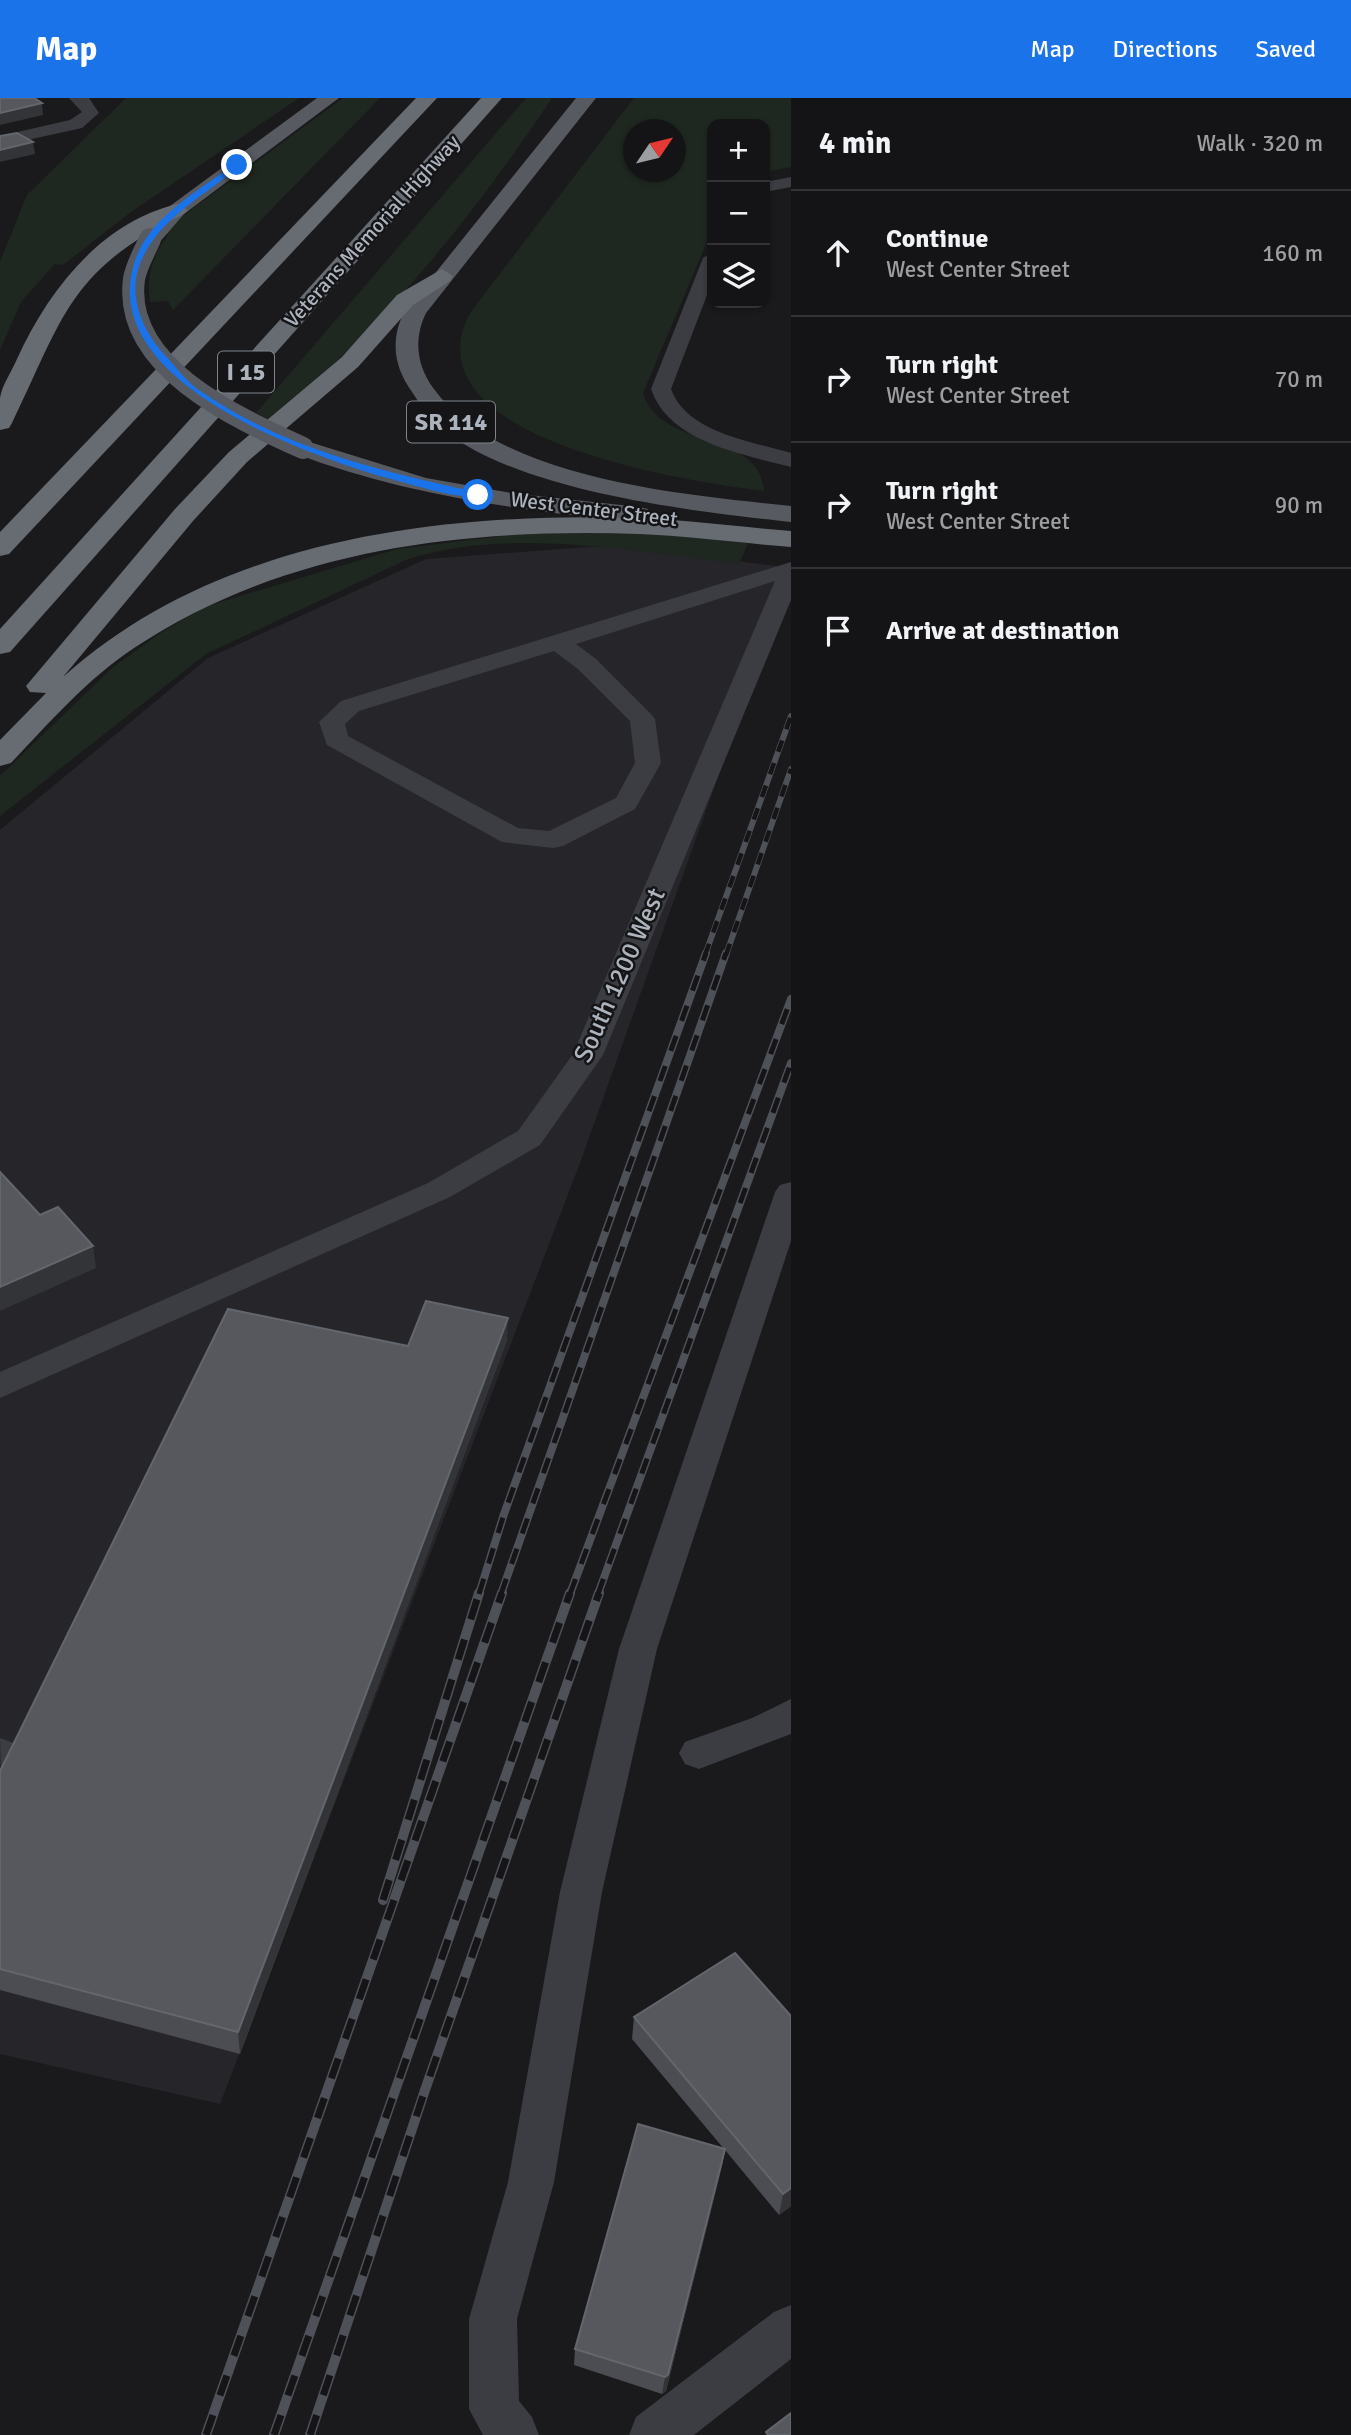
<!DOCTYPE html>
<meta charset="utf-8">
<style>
:root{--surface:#141416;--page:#1d1d1f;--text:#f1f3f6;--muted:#9d9ea1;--line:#333335;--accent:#1a73e8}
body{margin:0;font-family:Signika,sans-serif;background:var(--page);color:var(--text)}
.controls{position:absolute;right:21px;top:21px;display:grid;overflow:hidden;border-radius:14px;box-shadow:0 2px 5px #0004}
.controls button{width:63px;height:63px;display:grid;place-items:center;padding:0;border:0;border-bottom:2px solid var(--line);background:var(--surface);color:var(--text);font:35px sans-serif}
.compass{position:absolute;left:623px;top:21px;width:63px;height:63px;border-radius:50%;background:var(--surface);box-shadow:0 2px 5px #0004;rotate:55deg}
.stop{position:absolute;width:21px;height:21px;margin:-16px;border:5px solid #1a73e8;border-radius:50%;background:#fff}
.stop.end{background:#1a73e8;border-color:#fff;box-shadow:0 2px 7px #0008}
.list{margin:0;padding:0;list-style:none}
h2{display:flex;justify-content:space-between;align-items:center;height:91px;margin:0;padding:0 28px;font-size:30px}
h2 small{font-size:23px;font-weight:400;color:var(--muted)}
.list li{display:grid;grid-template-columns:46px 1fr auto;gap:21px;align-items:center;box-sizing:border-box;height:126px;padding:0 28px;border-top:2px solid var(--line)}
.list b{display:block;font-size:26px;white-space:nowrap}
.list p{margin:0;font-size:23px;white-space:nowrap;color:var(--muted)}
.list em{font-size:23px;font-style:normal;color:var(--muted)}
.icon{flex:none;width:38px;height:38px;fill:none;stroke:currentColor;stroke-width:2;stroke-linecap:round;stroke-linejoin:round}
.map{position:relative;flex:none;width:791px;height:2337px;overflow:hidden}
header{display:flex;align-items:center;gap:42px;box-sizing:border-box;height:98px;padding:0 35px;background:var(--accent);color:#fff}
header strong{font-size:33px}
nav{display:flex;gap:38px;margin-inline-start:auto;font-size:24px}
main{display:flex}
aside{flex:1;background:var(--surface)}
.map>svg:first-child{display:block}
.built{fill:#26262a}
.green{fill:#1f2820;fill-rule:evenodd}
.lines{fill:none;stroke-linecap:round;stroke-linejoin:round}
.minor{fill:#3b3d42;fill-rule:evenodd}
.major{fill:#575a61;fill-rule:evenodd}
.highway{fill:#676c73;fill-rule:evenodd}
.rail-far2-casing{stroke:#4e5157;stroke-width:6}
.rail-far1-casing{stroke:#4e5157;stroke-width:8}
.rail-casing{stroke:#4e5157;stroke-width:10}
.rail-far2{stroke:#151518;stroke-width:4.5;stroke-dasharray:12;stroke-linecap:butt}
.rail-far1{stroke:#151518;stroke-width:5;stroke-dasharray:16;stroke-linecap:butt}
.rail{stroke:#151518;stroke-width:7;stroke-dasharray:21;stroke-linecap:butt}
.major-bridge{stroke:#575a61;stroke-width:22}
.wall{fill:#4b4d52}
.shaded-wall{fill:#333438}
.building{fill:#56585e;stroke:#63666c;stroke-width:2}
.route{fill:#1a73e8}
.labels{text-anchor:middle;stroke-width:5;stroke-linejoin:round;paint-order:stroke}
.far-street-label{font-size:21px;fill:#acb3bd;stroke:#151518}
.shield{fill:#151518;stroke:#7f848c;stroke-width:2}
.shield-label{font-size:24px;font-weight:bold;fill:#acb3bd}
.street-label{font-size:26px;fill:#acb3bd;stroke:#151518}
</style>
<header>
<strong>Map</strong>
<nav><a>Map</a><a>Directions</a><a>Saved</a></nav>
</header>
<main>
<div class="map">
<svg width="791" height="2337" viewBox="0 0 791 2337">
<rect width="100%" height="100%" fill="#1a1a1d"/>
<polygon class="built" points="615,447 791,470 791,475 580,1065 220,2006 0,1956 0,732 208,560 426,461"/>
<g class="green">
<polygon points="126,0 299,0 131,114 63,167 55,166 21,204 0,252 0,164 27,97"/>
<path d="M343,0H380L173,212L168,203L150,204C146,179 153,157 168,137L165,136L176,123Z"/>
<path d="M526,0H552C494,87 424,179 348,252C323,276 294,298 268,321L256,315Z"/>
<path d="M634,0H791V69L765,74V26H712V132L643,295C659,352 760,331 764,393C691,384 404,342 470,215ZM634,32H676V74H634Z"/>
<path d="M564,434L669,437L748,445L739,466C632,454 514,428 408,461L206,556L0,718V678L112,570L162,534L207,508L397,451L509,437Z"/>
</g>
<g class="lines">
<g class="minor">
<polygon points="69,0 89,0 99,15 82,30 0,48 0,38 70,22 82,14"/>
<polygon points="791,79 791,89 765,94 765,84"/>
<path d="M712,154V184L671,291C687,335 751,343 791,355V369C742,356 669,344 651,291L703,160Z"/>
<path d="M791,464V502L603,957L540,1047L450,1099L0,1300V1274L428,1085L518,1033L573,956L775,483L576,546L596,561L651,616L655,621L661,665L635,711L563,748L553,750L502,744L327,647L319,624L341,603ZM554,553L578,571L630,623L635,665L616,700L549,733L518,730L348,638L345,626L359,613Z"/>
<polygon points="791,1084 791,1143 657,1551 602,1794 554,2084 517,2221 519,2303 532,2319 539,2337 483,2337 469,2311 469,2221 508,2084 560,1794 619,1551 775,1094 780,1087"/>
<polygon points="791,1601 791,1636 699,1671 685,1666 679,1655 685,1644 752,1620"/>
<polygon points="0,1640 14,1645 21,1657 15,1668 1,1673"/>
<polygon points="791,2207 791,2261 694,2337 629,2337 636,2319 774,2214"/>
</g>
<g class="major">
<polygon points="317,0 339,0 184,116 158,146 142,146 139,141 142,136 170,108"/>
<path d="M576,0H596L426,215C413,242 417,268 434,291C499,382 687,397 791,408V424C692,413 502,393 430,320C423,313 418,302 412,294C394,269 390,243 404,214Z"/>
<path d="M303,342L426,380L511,395L639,409L648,411L652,417L648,423L639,425C521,412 406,398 294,355L290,350L294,345Z"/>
</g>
<g class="highway">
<polygon points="416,0 437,0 9,456 0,458 0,434"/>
<polygon points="481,0 502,0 10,554 0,556 0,531"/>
<path d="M177,106L188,112L184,116C69,172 64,218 12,325L9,330L0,332C0,322 0,310 0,300C2,287 12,273 17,261C48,193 100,125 177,106Z"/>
<path d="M442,171L453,178L450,183L413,207L358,269L247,364L193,423L63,579C216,441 439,414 637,420C689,422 740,429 791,433V449C740,445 689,438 638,436C463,430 283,451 134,550C87,581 49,625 11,665L0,668V642L46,595L30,594L26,588L175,411L229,354L342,259L397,197Z"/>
</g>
<defs>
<g id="rail-far2">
<polyline points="705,857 791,618"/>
<polyline points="726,857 791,671"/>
</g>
<g id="rail-far1">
<polyline points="479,1496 504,1416 706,855"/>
<polyline points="501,1496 726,855"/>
<polyline points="570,1496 791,901"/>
<polyline points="598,1496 791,965"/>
</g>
<g id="rail">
<polyline points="383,1802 479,1495"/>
<polyline points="206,2337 502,1495"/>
<polyline points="274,2337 570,1495"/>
<polyline points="310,2337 425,1992 599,1495"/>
</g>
</defs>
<use href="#rail-far2" class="rail-far2-casing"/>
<use href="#rail-far1" class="rail-far1-casing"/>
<use href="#rail" class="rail-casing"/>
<use href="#rail-far2" class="rail-far2"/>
<use href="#rail-far1" class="rail-far1"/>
<use href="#rail" class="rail"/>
<path class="major-bridge" d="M150,141C145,153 136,168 134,181C122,269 237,320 303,350"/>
</g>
<g class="wall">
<polygon points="507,1242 240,1956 0,1892 0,1673 408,1248"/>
<polygon points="735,1855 791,2108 779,2117 725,2052 722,2068 666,2293 662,2296 574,2267 575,2251 724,2051 632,1941 634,1919"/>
</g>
<g class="shaded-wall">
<polygon points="42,5 43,17 0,27 0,15"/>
<polygon points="33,44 35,56 0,64 0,52"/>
<polygon points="93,1148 96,1170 0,1213 0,1189"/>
<polygon points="508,1220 507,1242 240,1956 238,1934"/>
<polygon points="725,2051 722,2068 666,2293 662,2296 665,2279"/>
<polygon points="791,2090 791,2108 779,2117 783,2096"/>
</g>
<g class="building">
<polygon points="0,0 34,0 42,5 0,15"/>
<polygon points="17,35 33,44 0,52 0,38"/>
<polygon points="0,1074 40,1117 58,1109 93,1148 0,1189"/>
<polygon points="426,1203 508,1220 238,1934 0,1871 0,1673 228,1211 408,1248"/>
<polygon points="735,1855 791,1918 791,2090 783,2096 634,1919"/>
<polygon points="638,2026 725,2051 668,2277 665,2279 575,2251"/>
<polygon points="791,2315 791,2337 768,2337 766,2334"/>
</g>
<path class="route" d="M235,66L240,67C207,97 165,116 144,157C125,192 140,231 166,258C176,269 186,283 199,292C283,351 382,373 480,395V399C451,400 415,387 387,380C302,355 91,281 136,160C151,118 201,91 235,66Z"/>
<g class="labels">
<g class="far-street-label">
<text transform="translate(372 133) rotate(-48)" y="7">Veterans Memorial Highway</text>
<text transform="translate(594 411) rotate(7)" y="7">West Center Street</text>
</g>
<g class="shield">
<rect x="218" y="253.5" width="56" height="41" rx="5"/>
<rect x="407" y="303.5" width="88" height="41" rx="5"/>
</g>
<g class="shield-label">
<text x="246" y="282">I 15</text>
<text x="451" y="332">SR 114</text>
</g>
<g class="street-label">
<text transform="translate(619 877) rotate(-66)" y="9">South 1200 West</text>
</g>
</g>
</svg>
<div class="controls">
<button>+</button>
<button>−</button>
<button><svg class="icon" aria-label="layers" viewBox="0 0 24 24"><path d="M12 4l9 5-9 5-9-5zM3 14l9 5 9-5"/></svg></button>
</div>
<svg class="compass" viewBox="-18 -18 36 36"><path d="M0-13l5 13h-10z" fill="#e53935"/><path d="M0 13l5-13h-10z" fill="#9d9ea1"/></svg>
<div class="stop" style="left:478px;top:397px"></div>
<div class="stop end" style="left:237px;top:67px"></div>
</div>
<aside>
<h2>4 min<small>Walk · 320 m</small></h2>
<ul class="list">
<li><svg class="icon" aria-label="ahead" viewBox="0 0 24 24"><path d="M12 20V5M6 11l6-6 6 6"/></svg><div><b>Continue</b><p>West Center Street</p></div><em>160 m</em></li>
<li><svg class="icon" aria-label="right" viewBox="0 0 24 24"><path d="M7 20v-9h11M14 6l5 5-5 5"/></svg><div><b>Turn right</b><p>West Center Street</p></div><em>70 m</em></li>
<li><svg class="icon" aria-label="right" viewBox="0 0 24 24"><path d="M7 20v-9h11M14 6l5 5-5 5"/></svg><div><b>Turn right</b><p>West Center Street</p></div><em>90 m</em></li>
<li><svg class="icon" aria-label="arrive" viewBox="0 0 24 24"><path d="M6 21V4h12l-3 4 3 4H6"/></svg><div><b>Arrive at destination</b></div></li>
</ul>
</aside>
</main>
